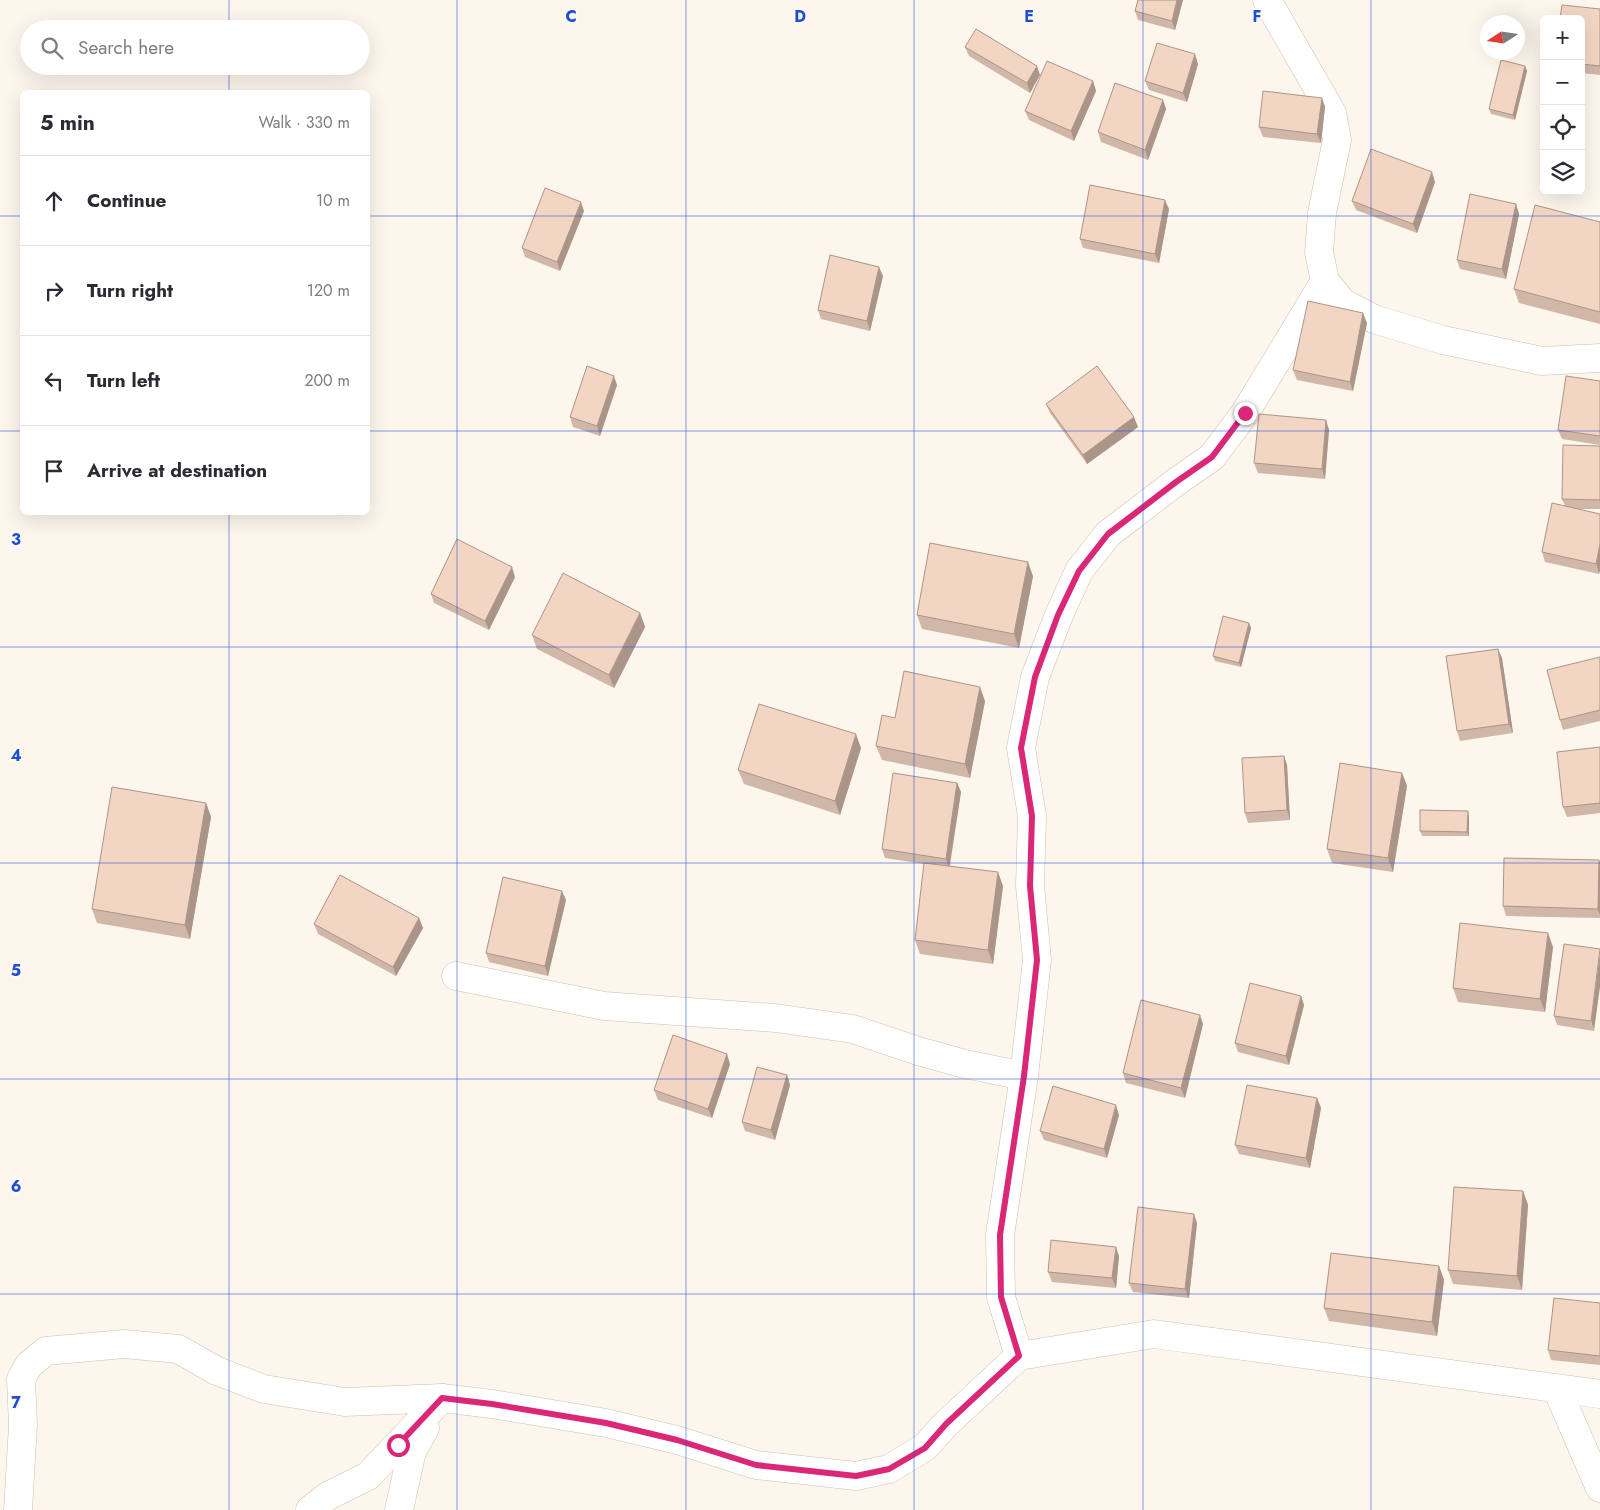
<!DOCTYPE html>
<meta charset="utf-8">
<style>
:root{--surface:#fff;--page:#f2f2f3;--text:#2b2b33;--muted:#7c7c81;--line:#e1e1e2}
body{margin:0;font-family:Jost,sans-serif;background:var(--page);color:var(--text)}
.controls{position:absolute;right:15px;top:15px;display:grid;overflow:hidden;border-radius:8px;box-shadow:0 5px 20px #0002}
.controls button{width:45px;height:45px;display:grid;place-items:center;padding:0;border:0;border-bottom:1px solid var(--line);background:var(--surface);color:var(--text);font:25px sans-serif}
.compass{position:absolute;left:1480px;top:15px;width:45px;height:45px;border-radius:50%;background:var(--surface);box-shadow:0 5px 20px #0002;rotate:258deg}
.stop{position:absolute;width:15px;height:15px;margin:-11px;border:4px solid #db2777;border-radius:50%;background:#fff}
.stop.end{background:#db2777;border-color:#fff;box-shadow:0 1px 5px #0008}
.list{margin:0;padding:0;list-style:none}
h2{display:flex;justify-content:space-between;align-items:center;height:65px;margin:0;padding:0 20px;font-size:21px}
h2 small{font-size:16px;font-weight:400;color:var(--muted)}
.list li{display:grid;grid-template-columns:32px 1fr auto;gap:15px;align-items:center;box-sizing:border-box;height:90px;padding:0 20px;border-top:1px solid var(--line)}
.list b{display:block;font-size:19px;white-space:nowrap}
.list em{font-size:16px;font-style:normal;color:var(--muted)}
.icon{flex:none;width:28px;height:28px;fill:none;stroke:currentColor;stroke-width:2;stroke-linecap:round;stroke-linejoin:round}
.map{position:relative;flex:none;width:1600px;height:1510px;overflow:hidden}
.search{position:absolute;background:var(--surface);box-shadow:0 5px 20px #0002;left:20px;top:20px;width:350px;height:55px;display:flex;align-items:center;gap:12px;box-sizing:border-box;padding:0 18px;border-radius:28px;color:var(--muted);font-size:19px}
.panel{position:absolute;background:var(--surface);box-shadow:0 5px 20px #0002;left:20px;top:90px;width:350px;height:425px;border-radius:8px}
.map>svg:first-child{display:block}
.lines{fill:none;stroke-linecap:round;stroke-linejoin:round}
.minor-casing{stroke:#d1beb0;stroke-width:29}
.minor{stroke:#fff;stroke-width:28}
.wall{fill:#d1b7a8}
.shaded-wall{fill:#aa9588}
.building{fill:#f3d5c3;stroke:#aa9588}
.route{stroke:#db2777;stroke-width:6}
.grid{fill:none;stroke:#1d4ed8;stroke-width:1;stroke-opacity:0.55}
.grid-label{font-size:16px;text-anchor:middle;font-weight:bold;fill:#1d4ed8;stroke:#fffaf3;stroke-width:4;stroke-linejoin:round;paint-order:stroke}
</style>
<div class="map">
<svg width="1600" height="1510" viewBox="0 0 1600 1510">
<rect width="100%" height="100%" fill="#fdf6ec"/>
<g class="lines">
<defs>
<g id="minor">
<polyline points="1267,0 1332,113 1337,140 1322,213 1319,252 1325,281 1343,303 1374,319 1443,340 1542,361 1600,358"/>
<polyline points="456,976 604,1006 775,1018 853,1029 918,1051 965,1064 1024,1076"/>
<polyline points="1019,1356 1001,1297 1000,1235 1024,1076 1037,960 1030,886 1032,816 1021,748 1035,677 1059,615 1079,571 1108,534 1176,482 1212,457 1245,413 1325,281"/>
<polyline points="1557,1389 1600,1488"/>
<polyline points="18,1510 23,1425 21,1379 29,1365 46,1351 124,1344 178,1349 217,1371 264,1389 345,1402 442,1398 492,1404 606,1423 677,1440 756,1465 856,1476 889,1469 925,1447 946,1424 1019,1356 1154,1334 1600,1394"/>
<polyline points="310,1510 328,1496 368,1476 442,1398"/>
<polyline points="399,1510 412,1451 425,1428"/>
</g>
</defs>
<use href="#minor" class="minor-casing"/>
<use href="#minor" class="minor"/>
</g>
<g class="wall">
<polygon points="1138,0 1183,0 1175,30 1138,20 1135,11"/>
<polygon points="1600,9 1600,75 1581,73 1581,19"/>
<polygon points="965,47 1040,75 1030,93 969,56"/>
<polygon points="1198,64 1187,102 1149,90 1145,81"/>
<polygon points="1525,66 1527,71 1515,120 1491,114 1489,109"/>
<polygon points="1093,81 1096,91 1074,141 1029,120 1025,111"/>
<polygon points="1322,98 1325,107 1321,143 1263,137 1259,127"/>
<polygon points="1163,100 1166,109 1148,160 1101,142 1098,132"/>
<polygon points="1435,182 1417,233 1356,210 1352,201"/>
<polygon points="1516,204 1519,214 1506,279 1460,269 1457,260"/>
<polygon points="1169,209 1159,263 1083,248 1080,239"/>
<polygon points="584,211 560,271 525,257 522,248"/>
<polygon points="1600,222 1600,324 1519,303 1514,289"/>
<polygon points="883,276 870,331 821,319 818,310"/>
<polygon points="1367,323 1353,391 1297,380 1293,370"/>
<polygon points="1600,381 1600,445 1562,439 1558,430"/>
<polygon points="617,385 600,436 573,427 570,417"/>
<polygon points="1046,404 1138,427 1087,464 1050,413"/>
<polygon points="1326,420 1329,430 1325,479 1258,473 1254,463"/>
<polygon points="1600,446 1600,509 1578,509 1599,574 1545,562 1542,552 1565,506 1562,499"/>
<polygon points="1033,576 1019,648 922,629 917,615"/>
<polygon points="515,577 489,630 434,603 431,594"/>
<polygon points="640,613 645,627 614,688 537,649 532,635"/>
<polygon points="1249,623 1251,628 1241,667 1215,661 1213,656"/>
<polygon points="1600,657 1600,721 1563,730 1560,720"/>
<polygon points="1502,658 1513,733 1460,741 1457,731"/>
<polygon points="985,701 970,778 882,760 876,746 895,718"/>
<polygon points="1600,747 1600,813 1567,817 1563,807"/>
<polygon points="861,748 840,815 744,784 738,770"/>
<polygon points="1284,756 1287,765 1290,820 1248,823 1245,813"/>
<polygon points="1402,773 1407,786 1393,872 1332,863 1327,849"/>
<polygon points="957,783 961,792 950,866 1003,886 993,964 920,954 915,940 924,864 885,858 882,849"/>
<polygon points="206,803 211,817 190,939 97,923 92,909"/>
<polygon points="1469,816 1469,836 1422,836 1420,831"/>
<polygon points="1599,860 1600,863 1600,918 1506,916 1503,906"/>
<polygon points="566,900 548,976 489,962 486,953"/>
<polygon points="419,918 423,928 396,976 318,934 314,924"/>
<polygon points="1564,944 1594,1031 1557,1025 1554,1016"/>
<polygon points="1553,947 1545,1012 1458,1002 1453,988"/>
<polygon points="1301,996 1304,1005 1289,1065 1238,1052 1235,1043"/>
<polygon points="1203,1024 1185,1098 1126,1083 1123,1073"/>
<polygon points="730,1064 712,1118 658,1100 654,1090"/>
<polygon points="787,1075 790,1085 775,1140 745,1131 742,1122"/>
<polygon points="1317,1098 1321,1108 1310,1168 1239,1154 1235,1145"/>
<polygon points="1119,1115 1107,1158 1044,1140 1040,1131"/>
<polygon points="1523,1191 1528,1205 1522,1290 1453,1284 1448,1270"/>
<polygon points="1197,1223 1189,1298 1133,1292 1129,1283"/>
<polygon points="1119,1256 1116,1288 1052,1282 1048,1272"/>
<polygon points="1439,1266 1444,1280 1437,1336 1329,1321 1324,1308"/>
<polygon points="1600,1303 1600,1365 1551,1360 1548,1350"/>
</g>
<g class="shaded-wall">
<polygon points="1177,0 1183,0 1175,30 1172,21"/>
<polygon points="1195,54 1198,64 1187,102 1183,93"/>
<polygon points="1037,66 1040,75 1030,93 1027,83"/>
<polygon points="1525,66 1527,71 1515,120 1513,115"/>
<polygon points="1093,81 1096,91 1074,141 1071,131"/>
<polygon points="1322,98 1325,107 1321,143 1317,134"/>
<polygon points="1163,100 1166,109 1148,160 1145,150"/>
<polygon points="1432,172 1435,182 1417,233 1413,224"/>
<polygon points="1165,200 1169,209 1159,263 1155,254"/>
<polygon points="581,202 584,211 560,271 557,262"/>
<polygon points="1516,204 1519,214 1506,279 1502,269"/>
<polygon points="879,267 883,276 870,331 867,321"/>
<polygon points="1363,313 1367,323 1353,391 1350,382"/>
<polygon points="614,376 617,385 600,436 597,426"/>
<polygon points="1134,417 1138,427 1087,464 1083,455"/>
<polygon points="1326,420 1329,430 1325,479 1322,469"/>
<polygon points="1600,544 1600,571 1599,574 1596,564"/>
<polygon points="1028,562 1033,576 1019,648 1014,634"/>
<polygon points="512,567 515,577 489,630 485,621"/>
<polygon points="640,613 645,627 614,688 609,675"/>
<polygon points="1249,623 1251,628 1241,667 1239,663"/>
<polygon points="1498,649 1502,658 1513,733 1509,724"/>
<polygon points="980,687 985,701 970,778 965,764"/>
<polygon points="856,734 861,748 840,815 835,801"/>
<polygon points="1284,756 1287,765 1290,820 1287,810"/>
<polygon points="1402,773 1407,786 1393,872 1388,858"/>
<polygon points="957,783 961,792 949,868 946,859"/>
<polygon points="206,803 211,817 190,939 185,925"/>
<polygon points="1468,811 1469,816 1469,836 1467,832"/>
<polygon points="1599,860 1600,863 1600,915 1598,909"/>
<polygon points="998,872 1003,886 993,964 988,950"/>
<polygon points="562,891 566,900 548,976 545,966"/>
<polygon points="419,918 423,928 396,976 393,967"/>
<polygon points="1548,933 1553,947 1545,1012 1540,999"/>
<polygon points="1600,953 1600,987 1594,1031 1591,1021"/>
<polygon points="1301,996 1304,1005 1289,1065 1286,1056"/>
<polygon points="1200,1015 1203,1024 1185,1098 1181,1088"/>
<polygon points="727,1054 730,1064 712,1118 708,1109"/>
<polygon points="787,1075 790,1085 775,1140 771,1130"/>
<polygon points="1317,1098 1321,1108 1310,1168 1306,1158"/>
<polygon points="1116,1105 1119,1115 1107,1158 1104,1149"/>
<polygon points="1523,1191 1528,1205 1522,1290 1517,1276"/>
<polygon points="1194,1214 1197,1223 1189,1298 1185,1289"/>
<polygon points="1116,1247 1119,1256 1116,1288 1112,1278"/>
<polygon points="1439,1266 1444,1280 1437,1336 1432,1322"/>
</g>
<g class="building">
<polygon points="1138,0 1177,0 1172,21 1135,11"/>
<polygon points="1562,5 1600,9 1600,66 1581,64 1581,19 1560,19"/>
<polygon points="976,29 1037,66 1027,83 965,47"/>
<polygon points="1157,43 1195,54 1183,93 1145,81"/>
<polygon points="1501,60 1525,66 1513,115 1489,109"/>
<polygon points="1047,61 1093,81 1071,131 1025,111"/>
<polygon points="1115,83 1163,100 1145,150 1098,132"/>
<polygon points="1263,91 1322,98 1317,134 1259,127"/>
<polygon points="1371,149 1432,172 1413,224 1352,201"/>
<polygon points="1090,185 1165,200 1155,254 1080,239"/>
<polygon points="545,188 581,202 557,262 522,248"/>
<polygon points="1470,194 1516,204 1502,269 1457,260"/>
<polygon points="1535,205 1600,222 1600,312 1514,289"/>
<polygon points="830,255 879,267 867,321 818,310"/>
<polygon points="1308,301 1363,313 1350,382 1293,370"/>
<polygon points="587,366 614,376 597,426 570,417"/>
<polygon points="1097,366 1134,417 1083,455 1046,404"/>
<polygon points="1566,376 1600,381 1600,436 1558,430"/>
<polygon points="1259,414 1326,420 1322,469 1254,463"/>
<polygon points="1563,445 1600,446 1600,500 1562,499"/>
<polygon points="1552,503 1600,514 1600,544 1596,564 1542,552"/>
<polygon points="457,539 512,567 485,621 431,594"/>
<polygon points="930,543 1028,562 1014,634 917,615"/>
<polygon points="563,573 640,613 609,675 532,635"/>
<polygon points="1223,616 1249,623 1239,663 1213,656"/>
<polygon points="1498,649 1509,724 1457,731 1446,656"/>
<polygon points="1600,657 1600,710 1560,720 1547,670"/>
<polygon points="904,671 980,687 965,764 876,746 882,715 895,718"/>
<polygon points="759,704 856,734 835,801 738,770"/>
<polygon points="1600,747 1600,803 1563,807 1557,752"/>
<polygon points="1284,756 1287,810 1245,813 1242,758"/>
<polygon points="1340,763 1402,773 1388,858 1327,849"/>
<polygon points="893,773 957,783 946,859 882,849"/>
<polygon points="112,787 206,803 185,925 92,909"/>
<polygon points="1420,810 1468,811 1467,832 1420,831"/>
<polygon points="1504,858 1599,860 1598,909 1503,906"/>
<polygon points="924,863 998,872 988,950 915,940"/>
<polygon points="340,875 419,918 393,967 314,924"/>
<polygon points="503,877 562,891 545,966 486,953"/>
<polygon points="1460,923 1548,933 1540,999 1453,988"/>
<polygon points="1564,944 1600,949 1591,1021 1554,1016"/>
<polygon points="1250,983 1301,996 1286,1056 1235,1043"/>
<polygon points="1141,1000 1200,1015 1181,1088 1123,1073"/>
<polygon points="673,1035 727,1054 708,1109 654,1090"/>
<polygon points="757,1067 787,1075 771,1130 742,1122"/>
<polygon points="1247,1085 1317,1098 1306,1158 1235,1145"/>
<polygon points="1053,1086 1116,1105 1104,1149 1040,1131"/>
<polygon points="1454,1187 1523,1191 1517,1276 1448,1270"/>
<polygon points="1138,1207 1194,1214 1185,1289 1129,1283"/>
<polygon points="1051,1240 1116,1247 1112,1278 1048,1272"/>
<polygon points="1331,1253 1439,1266 1432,1322 1324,1308"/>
<polygon points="1554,1298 1600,1303 1600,1356 1548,1350"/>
</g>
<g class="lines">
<polyline class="route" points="398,1445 442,1398 492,1404 606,1423 677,1440 756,1465 856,1476 889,1469 925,1448 946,1424 1019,1356 1001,1297 1000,1235 1024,1076 1037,960 1030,886 1032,816 1021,748 1035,677 1058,615 1079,571 1108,534 1176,482 1212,457 1245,413"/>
</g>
<path class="grid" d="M229,0V29M457,0V1510M686,0V1510M914,0V1510M1143,0V1510M1371,0V1510M229,66V92M0,216H22M368,216H1600M0,431H22M368,431H1600M229,512V1510M0,647H1600M0,863H1600M0,1079H1600M0,1294H1600"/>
<g class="grid-label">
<text x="571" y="22">C</text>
<text x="800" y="22">D</text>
<text x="1029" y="22">E</text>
<text x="1257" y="22">F</text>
<text x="16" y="545">3</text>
<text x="16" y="761">4</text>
<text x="16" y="976">5</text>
<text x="16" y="1192">6</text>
<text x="16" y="1408">7</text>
</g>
</svg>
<div class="controls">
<button>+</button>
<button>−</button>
<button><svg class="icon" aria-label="locate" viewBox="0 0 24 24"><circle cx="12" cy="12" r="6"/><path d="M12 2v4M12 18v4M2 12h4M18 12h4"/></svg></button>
<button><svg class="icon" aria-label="layers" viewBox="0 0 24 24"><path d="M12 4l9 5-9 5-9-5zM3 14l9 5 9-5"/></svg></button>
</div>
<svg class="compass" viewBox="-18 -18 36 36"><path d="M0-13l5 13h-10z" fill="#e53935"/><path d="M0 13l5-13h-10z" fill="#7c7c81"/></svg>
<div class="stop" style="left:398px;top:1445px"></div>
<div class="stop end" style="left:1245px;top:413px"></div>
<div class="search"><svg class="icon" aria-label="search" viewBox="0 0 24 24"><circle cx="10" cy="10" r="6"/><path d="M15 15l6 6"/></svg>Search here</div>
<section class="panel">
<h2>5 min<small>Walk · 330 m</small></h2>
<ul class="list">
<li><svg class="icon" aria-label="ahead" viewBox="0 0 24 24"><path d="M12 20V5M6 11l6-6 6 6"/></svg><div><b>Continue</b></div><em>10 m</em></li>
<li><svg class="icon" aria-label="right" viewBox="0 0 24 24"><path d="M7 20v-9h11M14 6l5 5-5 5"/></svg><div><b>Turn right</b></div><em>120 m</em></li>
<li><svg class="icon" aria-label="left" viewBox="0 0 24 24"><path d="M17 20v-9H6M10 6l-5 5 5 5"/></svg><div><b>Turn left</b></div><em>200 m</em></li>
<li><svg class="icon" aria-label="arrive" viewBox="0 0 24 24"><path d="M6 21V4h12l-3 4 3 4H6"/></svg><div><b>Arrive at destination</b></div></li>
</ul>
</section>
</div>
